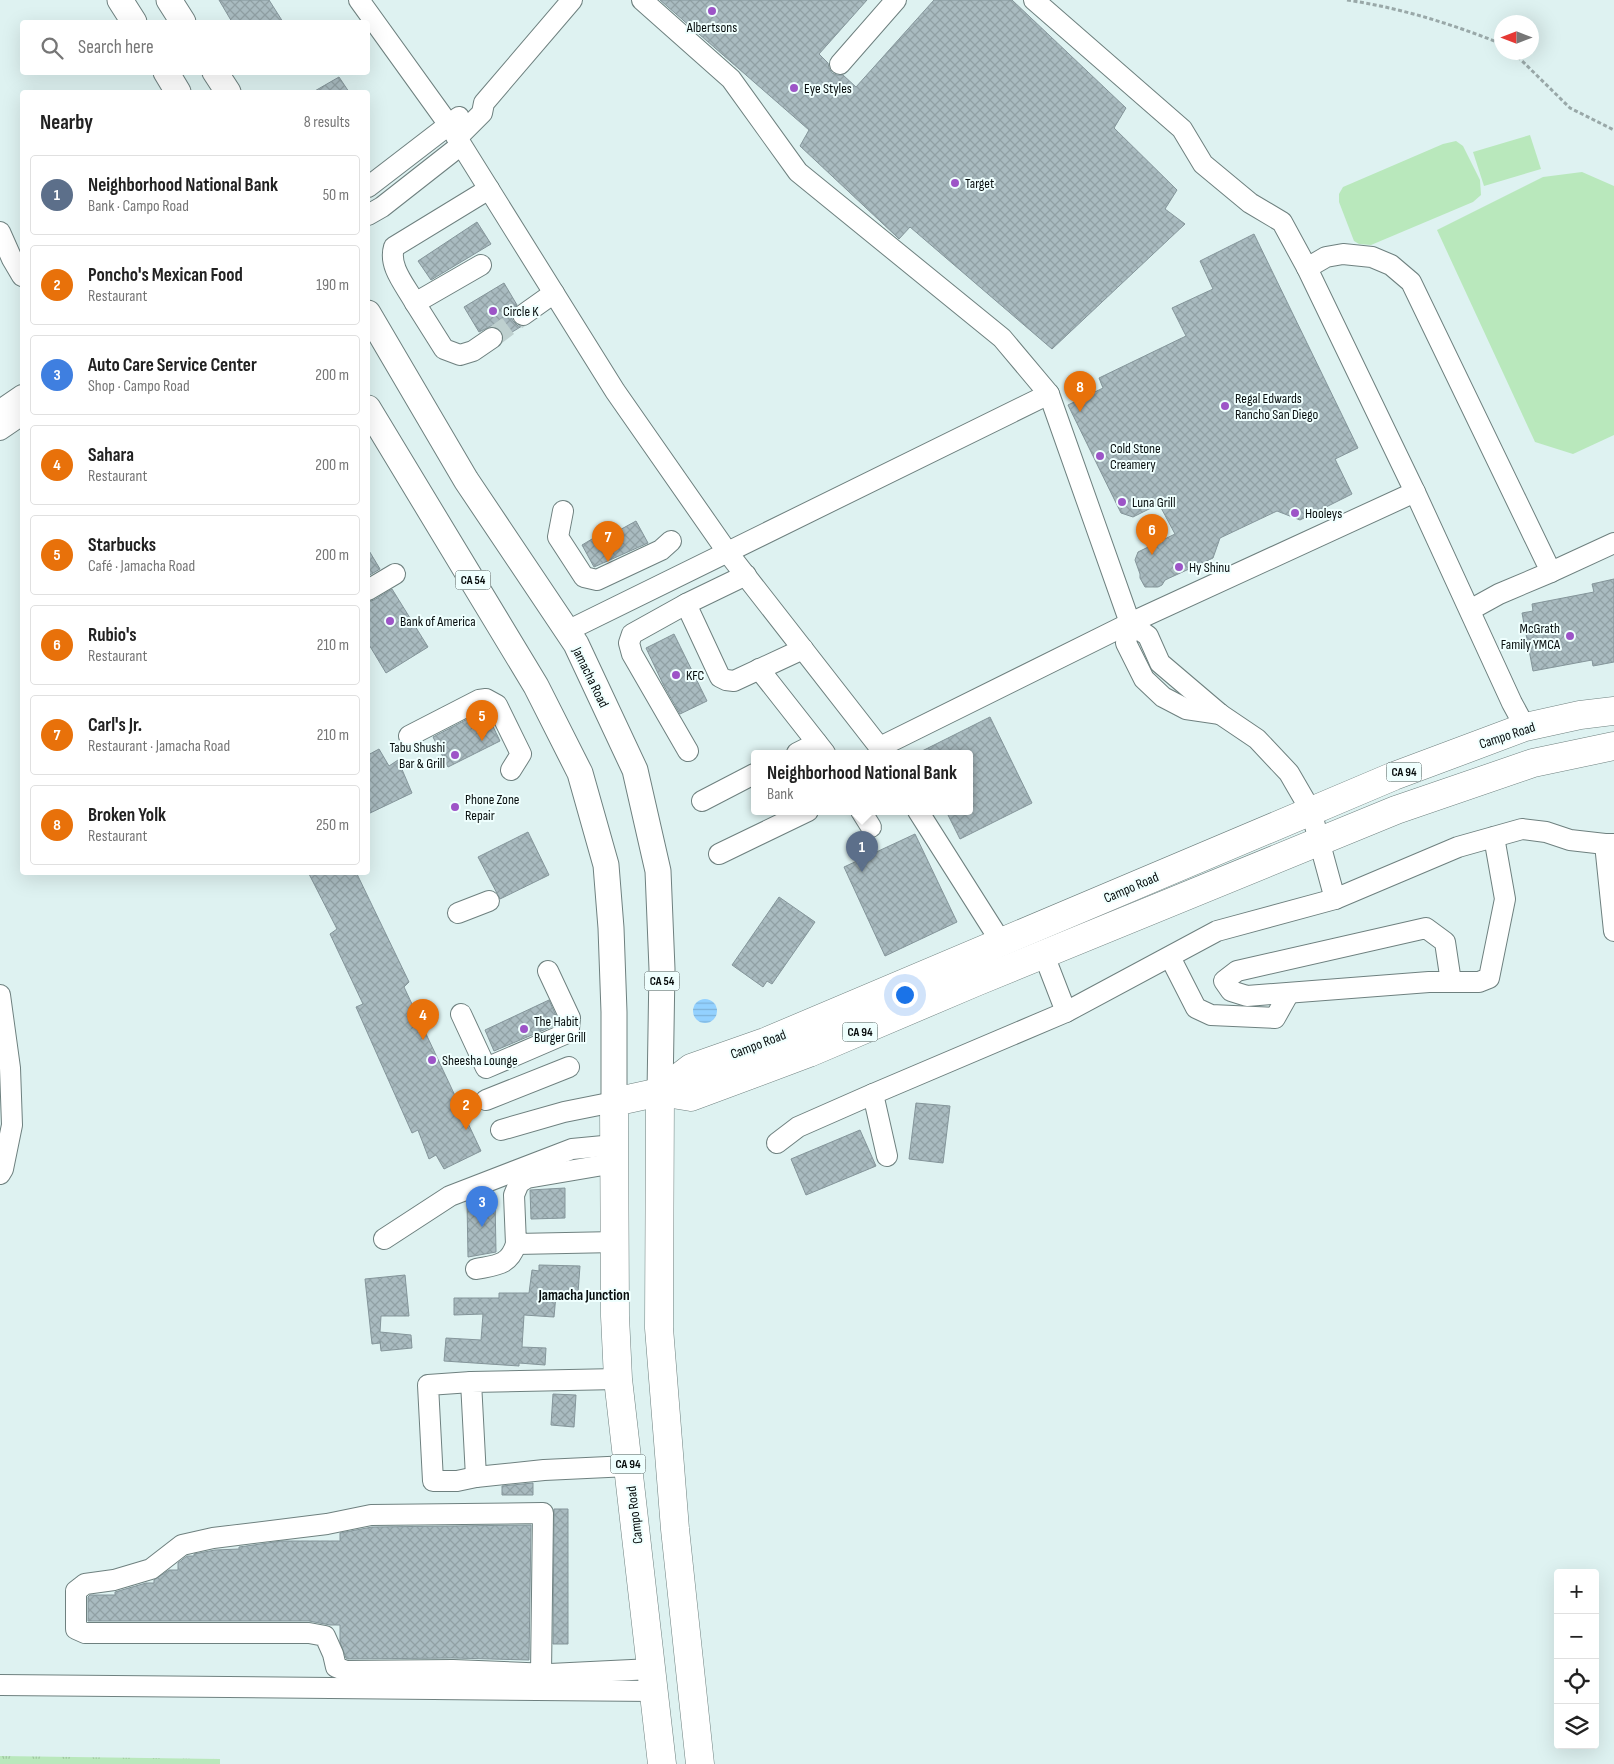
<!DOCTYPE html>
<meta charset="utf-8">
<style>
:root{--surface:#fff;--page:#f6f6f6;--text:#222;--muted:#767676;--line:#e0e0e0;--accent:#111827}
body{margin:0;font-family:"Sofia Sans Condensed",sans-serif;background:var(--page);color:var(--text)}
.controls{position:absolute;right:15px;bottom:15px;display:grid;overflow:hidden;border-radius:5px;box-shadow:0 5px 20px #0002}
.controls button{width:45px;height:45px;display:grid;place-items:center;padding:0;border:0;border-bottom:1px solid var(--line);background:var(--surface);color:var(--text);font:25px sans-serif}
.compass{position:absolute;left:1494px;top:15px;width:45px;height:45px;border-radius:50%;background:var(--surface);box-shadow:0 5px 20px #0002;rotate:270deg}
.you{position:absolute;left:904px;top:994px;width:18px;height:18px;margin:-12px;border:4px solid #fff;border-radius:50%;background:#1a73e8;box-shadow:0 0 0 8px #1a73e833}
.badge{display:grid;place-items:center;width:32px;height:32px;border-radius:50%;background:var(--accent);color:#fff;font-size:16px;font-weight:700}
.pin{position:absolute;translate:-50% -41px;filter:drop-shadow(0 1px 2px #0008)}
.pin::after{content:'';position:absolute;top:26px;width:18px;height:15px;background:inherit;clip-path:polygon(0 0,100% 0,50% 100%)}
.popup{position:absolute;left:751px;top:750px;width:222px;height:65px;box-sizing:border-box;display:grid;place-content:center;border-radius:5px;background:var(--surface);filter:drop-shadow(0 1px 4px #0005);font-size:16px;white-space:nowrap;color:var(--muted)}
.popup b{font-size:19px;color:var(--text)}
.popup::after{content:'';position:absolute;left:50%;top:100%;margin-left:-10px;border:10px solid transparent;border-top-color:var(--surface)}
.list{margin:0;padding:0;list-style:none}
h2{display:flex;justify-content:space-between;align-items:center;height:65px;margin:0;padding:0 20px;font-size:21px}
h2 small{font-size:16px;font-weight:400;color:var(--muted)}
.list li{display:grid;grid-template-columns:32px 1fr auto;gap:15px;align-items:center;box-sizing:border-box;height:80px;margin:0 10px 10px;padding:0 10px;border:1px solid var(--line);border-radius:5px}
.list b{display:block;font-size:19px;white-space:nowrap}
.list p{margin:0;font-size:16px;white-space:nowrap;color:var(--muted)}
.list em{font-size:16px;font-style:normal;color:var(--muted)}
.icon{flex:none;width:28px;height:28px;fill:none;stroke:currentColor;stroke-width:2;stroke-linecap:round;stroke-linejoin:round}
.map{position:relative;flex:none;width:1614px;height:1764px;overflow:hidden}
.search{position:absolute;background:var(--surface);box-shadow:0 5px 20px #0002;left:20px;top:20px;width:350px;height:55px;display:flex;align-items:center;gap:12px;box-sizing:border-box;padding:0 18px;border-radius:5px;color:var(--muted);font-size:19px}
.panel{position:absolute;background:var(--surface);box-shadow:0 5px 20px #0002;left:20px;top:90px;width:350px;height:785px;border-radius:5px}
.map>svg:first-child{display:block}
.grass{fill:url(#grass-tufts)}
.pitch{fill:#b9e8bc}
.water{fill:url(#water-rules)}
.building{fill:url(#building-cross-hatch);stroke:#84959a}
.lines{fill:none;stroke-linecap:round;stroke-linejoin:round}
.minor-tunnel{stroke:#bed0cf;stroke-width:20;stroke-dasharray:20 10;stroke-linecap:butt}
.minor-casing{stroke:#6e807f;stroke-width:22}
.major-casing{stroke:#6e807f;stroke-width:27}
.highway-casing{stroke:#6e807f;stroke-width:29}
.path{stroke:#99a8a8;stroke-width:3;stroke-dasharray:4 2.5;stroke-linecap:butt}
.minor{stroke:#fff;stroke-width:20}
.major{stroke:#fff;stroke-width:25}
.highway{stroke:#fff;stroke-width:28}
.poi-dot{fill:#9d54c7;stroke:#effffe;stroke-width:2}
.labels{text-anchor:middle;stroke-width:4;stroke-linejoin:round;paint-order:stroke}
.shield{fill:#effffe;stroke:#4d5655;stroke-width:1}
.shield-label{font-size:12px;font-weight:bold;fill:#070d0d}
.poi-label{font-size:14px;fill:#070d0d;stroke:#effffe;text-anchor:start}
.street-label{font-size:14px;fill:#070d0d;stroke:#effffe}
.neighbourhood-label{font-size:15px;font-weight:bold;fill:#070d0d;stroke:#effffe}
</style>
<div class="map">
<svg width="1614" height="1764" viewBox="0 0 1614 1764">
<defs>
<pattern id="grass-tufts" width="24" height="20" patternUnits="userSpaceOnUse" patternTransform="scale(1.25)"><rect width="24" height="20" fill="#b9e8bc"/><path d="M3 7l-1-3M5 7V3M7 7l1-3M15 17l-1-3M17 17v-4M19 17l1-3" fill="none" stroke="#9ec6a0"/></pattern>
<pattern id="water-rules" width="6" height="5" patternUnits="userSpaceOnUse" patternTransform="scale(1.25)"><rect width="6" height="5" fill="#93d1ff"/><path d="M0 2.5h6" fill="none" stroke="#7db2d9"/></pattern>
<pattern id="building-cross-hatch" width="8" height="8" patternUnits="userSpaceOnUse" patternTransform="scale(1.25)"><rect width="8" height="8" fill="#a9bbc0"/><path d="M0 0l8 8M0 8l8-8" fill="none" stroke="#90a0a4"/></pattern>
</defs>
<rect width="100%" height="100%" fill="#def2f1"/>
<polygon class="grass" points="0,1756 220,1759 220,1764 0,1764"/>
<g class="pitch">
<polygon points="1530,135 1541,169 1484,186 1473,152"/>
<polygon points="1456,141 1463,146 1480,180 1481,195 1473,202 1371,245 1359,244 1354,241 1339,202 1339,194 1343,187 1443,144"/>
<polygon points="1582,172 1614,186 1614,435 1573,454 1535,442 1437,230 1543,177"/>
</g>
<circle class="water" cx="705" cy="1011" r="12"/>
<g class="building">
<polygon points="219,0 269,0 283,22 232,22"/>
<polygon points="660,0 867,0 819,54 828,63 829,68 832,73 837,75 843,75 856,87 934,0 1012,0 1126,108 1114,128 1177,190 1165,209 1185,224 1052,349 910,227 899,239 896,236 800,146 809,130"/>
<polygon points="339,77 349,92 313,92"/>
<polygon points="477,222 491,244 431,280 418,261"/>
<polygon points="1254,234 1358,448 1335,459 1352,494 1300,520 1277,511 1220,538 1213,558 1165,580 1162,585 1158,587 1145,587 1140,578 1140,574 1135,560 1138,552 1175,534 1159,504 1133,517 1121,513 1068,405 1103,388 1099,378 1186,336 1172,308 1213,289 1200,261"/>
<polygon points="504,283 517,305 512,311 511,317 513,321 518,326 522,326 504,337 501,331 497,327 491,326 479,332 464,307"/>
<polygon points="636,521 648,543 594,567 582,545 612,527 616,532"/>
<polygon points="368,549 380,569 368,576"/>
<polygon points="1614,579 1614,662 1593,666 1592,660 1533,671 1522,613 1533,611 1532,604 1594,592 1592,584"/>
<polygon points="392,589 428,647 386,673 368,643 368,602 374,600"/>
<polygon points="674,634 707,701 680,714 664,686 646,648"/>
<polygon points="483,711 486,712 500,741 448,767 433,737"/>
<polygon points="990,717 1032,803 960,839 946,811 970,811 970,753 918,753"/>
<polygon points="379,749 389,766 398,760 412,793 368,814 368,755"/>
<polygon points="528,832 549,875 500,899 478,857"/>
<polygon points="915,834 957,922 885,956 844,867"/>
<polygon points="308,872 356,872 409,982 404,987 481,1151 444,1169 436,1155 429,1159 418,1130 412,1133 356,1007 363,1004 330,934 337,929"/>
<polygon points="779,897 815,922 772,984 767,981 763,987 732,965"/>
<polygon points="549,1000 558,1020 558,1024 494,1051 485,1030"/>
<polygon points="916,1103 950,1106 943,1163 909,1159"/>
<polygon points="860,1130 876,1166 806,1195 791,1159"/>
<polygon points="565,1188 565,1218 531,1219 530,1190"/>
<polygon points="478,1198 495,1198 496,1252 468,1257 467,1202"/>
<polygon points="539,1265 580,1266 578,1293 573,1296 556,1295 554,1317 524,1315 522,1347 546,1348 545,1365 519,1363 519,1366 444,1361 446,1338 481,1340 483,1314 454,1315 454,1298 499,1298 499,1293 529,1293 532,1270 539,1271"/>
<polygon points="405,1275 409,1316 381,1316 380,1332 411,1335 412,1348 381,1351 380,1341 380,1343 372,1344 365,1279"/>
<polygon points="553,1394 576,1395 574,1427 551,1425"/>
<polygon points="533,1483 533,1495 502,1495 502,1486"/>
<polygon points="554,1509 568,1509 568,1644 553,1644"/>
<polygon points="531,1525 529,1660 453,1658 348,1659 346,1658 340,1642 340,1625 330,1625 309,1621 88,1621 88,1597 90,1595 115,1595 115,1592 146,1583 154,1583 154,1580 169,1570 178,1570 178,1563 187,1556 194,1556 194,1554 215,1550 239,1549 239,1547 282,1541 340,1541 340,1533 372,1527"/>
</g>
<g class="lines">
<polyline class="minor-tunnel" points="492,338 523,315"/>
<defs>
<g id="minor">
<polyline points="359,0 449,125 615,391 728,553 884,753"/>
<polyline points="642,0 731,79 798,172 1002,338 1049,394 1130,623 1126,643 1144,679 1163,697 1186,709 1220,714"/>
<polyline points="1034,0 1182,129 1203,164 1250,203 1282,222 1307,268 1415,492 1512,703 1525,727"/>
<polyline points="840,64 896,0"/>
<polyline points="457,138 482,113 484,103 572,0"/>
<polyline points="368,187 459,117"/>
<polyline points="368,215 382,207 461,145"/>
<polyline points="0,232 12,259 22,276"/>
<path d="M481,265L415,303C406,286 388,267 394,247L489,189"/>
<polyline points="1307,268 1326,257 1343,254 1372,257 1391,265 1411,282 1551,572 1499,594 1470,610"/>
<polyline points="415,303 444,349 460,355 473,351 492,338"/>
<polyline points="523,315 554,293"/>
<polyline points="0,410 22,395"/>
<polyline points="0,430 22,415"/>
<polyline points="563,511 558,537 584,577 597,580 661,550 671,541"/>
<polyline points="1551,572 1614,543"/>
<polyline points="746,575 686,604 720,677 726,680 734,681 803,649"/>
<polyline points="368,590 395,574"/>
<polyline points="686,604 632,634 629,643 632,654 688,751"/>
<polyline points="1130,623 1148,636 1160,663 1220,714 1257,739 1289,773 1311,811 1335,899 1458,847 1522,829 1546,832 1570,840 1605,844"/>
<polyline points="567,631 1049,394"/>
<polyline points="759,669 825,753"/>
<polyline points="409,736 479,700 486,699 497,705 521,754 511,770"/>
<polyline points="880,747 1130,623 1415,492"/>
<polyline points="797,753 817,743"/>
<polyline points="702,801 754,774"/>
<polyline points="861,811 871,827"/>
<polyline points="918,811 1001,942"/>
<polyline points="1614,844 1605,844 1614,931"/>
<polyline points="719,854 808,811"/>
<polyline points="458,913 489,901"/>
<polyline points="1044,955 1066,1012 1217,931 1335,899"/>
<polyline points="1170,957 1196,1008 1211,1015 1275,1018 1289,993"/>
<polyline points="1451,982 1445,942 1426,928 1237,971 1224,981 1231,991 1247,996 1429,982 1479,982 1489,978 1505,899 1494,837"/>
<polyline points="0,995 10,1068 12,1125 3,1169 0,1174"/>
<polyline points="461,1014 486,1068 565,1034 569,1029 570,1018 548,971"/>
<polyline points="486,1100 569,1067"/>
<polyline points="501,1130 564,1112 614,1102"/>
<polyline points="777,1143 798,1127 873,1094"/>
<polyline points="887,1156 873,1094 1066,1012"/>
<polyline points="615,1163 527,1178 519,1183 514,1195 516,1244 616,1242"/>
<polyline points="384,1239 450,1196 572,1149 614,1145"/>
<path d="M476,1269C496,1265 509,1266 516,1244"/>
<polyline points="618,1379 471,1382 476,1477 544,1470 629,1466"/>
<polyline points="471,1382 428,1385 433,1481 457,1481 476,1477"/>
<polyline points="541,1674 543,1513 371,1515 327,1524 213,1538 182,1545 151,1569 114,1580 85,1584 76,1591 76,1629 85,1633 309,1633 325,1636 333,1654 336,1667 346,1671 453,1670 550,1674 652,1669"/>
<polyline points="0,1685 654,1691"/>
</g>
<g id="major">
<polyline points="120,0 134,22"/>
<polyline points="169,0 183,22"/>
<polyline points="166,72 178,92"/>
<polyline points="215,72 228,92"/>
<polyline points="368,313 466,480 576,644 635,770 658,871 662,969 660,1092"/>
<polyline points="368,408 536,686 580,773 606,865 611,928 614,1012 614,1102"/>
</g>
<g id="highway">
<polyline points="662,1764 618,1379 615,1316 614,1102 660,1092 691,1097 809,1053 976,982 1396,810 1533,763 1614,746"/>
<polyline points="700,1764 675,1529 659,1328 660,1092 691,1068 765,1042 1394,776 1525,727 1580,715 1614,711"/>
</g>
</defs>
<use href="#minor" class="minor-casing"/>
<use href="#major" class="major-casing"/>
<use href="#highway" class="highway-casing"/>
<g class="path">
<path d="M1347,0C1401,8 1452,24 1502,44"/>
<polyline points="1513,52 1570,108 1614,130"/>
</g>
<use href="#minor" class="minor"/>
<use href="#major" class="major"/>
<use href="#highway" class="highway"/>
</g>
<g class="poi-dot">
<circle cx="712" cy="11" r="5"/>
<circle cx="794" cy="88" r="5"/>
<circle cx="955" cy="183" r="5"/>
<circle cx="493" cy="311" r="5"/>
<circle cx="1225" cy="406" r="5"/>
<circle cx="1100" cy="456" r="5"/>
<circle cx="1122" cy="502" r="5"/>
<circle cx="1295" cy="513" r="5"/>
<circle cx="1179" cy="567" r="5"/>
<circle cx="390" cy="621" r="5"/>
<circle cx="1570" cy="636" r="5"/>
<circle cx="676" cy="675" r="5"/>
<circle cx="455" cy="755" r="5"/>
<circle cx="455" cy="807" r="5"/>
<circle cx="524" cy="1029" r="5"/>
<circle cx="432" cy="1060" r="5"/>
</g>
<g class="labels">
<g class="shield">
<rect x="455.5" y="570.5" width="35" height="19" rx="4"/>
<rect x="1386.5" y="762.5" width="35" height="19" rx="4"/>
<rect x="644.5" y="971.5" width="35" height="19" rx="4"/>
<rect x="842.5" y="1022.5" width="35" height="19" rx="4"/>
<rect x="610.5" y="1454.5" width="35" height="19" rx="4"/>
</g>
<g class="shield-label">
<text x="473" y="584">CA 54</text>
<text x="1404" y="776">CA 94</text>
<text x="662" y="985">CA 54</text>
<text x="860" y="1036">CA 94</text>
<text x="628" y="1468">CA 94</text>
</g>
<g class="poi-label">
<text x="712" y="32" text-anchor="middle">Albertsons</text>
<text x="804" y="93">Eye Styles</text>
<text x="965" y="188">Target</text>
<text x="503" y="316">Circle K</text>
<text x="1235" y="403">Regal Edwards<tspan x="1235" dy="16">Rancho San Diego</tspan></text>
<text x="1110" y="453">Cold Stone<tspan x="1110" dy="16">Creamery</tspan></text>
<text x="1132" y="507">Luna Grill</text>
<text x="1305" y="518">Hooleys</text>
<text x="1189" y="572">Hy Shinu</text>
<text x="400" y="626">Bank of America</text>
<text x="1560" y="633" text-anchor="end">McGrath<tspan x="1560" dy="16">Family YMCA</tspan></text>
<text x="686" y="680">KFC</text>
<text x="445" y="752" text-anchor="end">Tabu Shushi<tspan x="445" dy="16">Bar &amp; Grill</tspan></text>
<text x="465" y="804">Phone Zone<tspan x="465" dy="16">Repair</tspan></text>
<text x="534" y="1026">The Habit<tspan x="534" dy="16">Burger Grill</tspan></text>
<text x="442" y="1065">Sheesha Lounge</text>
</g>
<g class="street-label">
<text transform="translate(591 677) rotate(64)" y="5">Jamacha Road</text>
<text transform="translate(1507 735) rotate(-18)" y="5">Campo Road</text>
<text transform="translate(1131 887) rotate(-23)" y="5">Campo Road</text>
<text transform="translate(758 1044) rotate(-21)" y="5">Campo Road</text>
<text transform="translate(634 1515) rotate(-97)" y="5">Campo Road</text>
</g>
<g class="neighbourhood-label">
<text x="584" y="1300">Jamacha Junction</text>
</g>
</g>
</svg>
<div class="controls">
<button>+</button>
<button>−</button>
<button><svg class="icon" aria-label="locate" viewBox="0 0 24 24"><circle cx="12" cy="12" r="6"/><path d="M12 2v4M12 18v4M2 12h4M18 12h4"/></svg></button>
<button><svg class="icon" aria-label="layers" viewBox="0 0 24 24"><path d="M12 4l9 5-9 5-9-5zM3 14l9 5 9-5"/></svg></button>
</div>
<svg class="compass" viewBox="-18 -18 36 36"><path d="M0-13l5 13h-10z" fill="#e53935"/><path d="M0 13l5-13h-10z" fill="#767676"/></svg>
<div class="you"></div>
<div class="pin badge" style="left:862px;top:872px;background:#5c6f8a">1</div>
<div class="popup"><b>Neighborhood National Bank</b>Bank</div>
<div class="pin badge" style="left:466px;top:1130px;background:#e8710a">2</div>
<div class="pin badge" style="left:482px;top:1227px;background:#3f7fe0">3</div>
<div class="pin badge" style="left:423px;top:1040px;background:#e8710a">4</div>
<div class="pin badge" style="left:482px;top:741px;background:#e8710a">5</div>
<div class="pin badge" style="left:1152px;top:555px;background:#e8710a">6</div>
<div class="pin badge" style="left:608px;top:562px;background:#e8710a">7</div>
<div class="pin badge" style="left:1080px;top:412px;background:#e8710a">8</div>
<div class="search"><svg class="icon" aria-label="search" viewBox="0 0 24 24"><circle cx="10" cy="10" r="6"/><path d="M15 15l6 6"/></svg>Search here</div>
<section class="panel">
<h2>Nearby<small>8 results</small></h2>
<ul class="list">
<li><span class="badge" style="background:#5c6f8a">1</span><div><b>Neighborhood National Bank</b><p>Bank · Campo Road</p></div><em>50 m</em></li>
<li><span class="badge" style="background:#e8710a">2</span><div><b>Poncho's Mexican Food</b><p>Restaurant</p></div><em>190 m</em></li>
<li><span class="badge" style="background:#3f7fe0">3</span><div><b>Auto Care Service Center</b><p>Shop · Campo Road</p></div><em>200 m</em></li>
<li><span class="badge" style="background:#e8710a">4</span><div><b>Sahara</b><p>Restaurant</p></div><em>200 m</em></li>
<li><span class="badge" style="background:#e8710a">5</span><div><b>Starbucks</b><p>Café · Jamacha Road</p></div><em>200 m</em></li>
<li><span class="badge" style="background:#e8710a">6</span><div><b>Rubio's</b><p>Restaurant</p></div><em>210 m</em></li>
<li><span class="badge" style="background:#e8710a">7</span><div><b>Carl's Jr.</b><p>Restaurant · Jamacha Road</p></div><em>210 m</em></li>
<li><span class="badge" style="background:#e8710a">8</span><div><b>Broken Yolk</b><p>Restaurant</p></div><em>250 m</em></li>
</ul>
</section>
</div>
